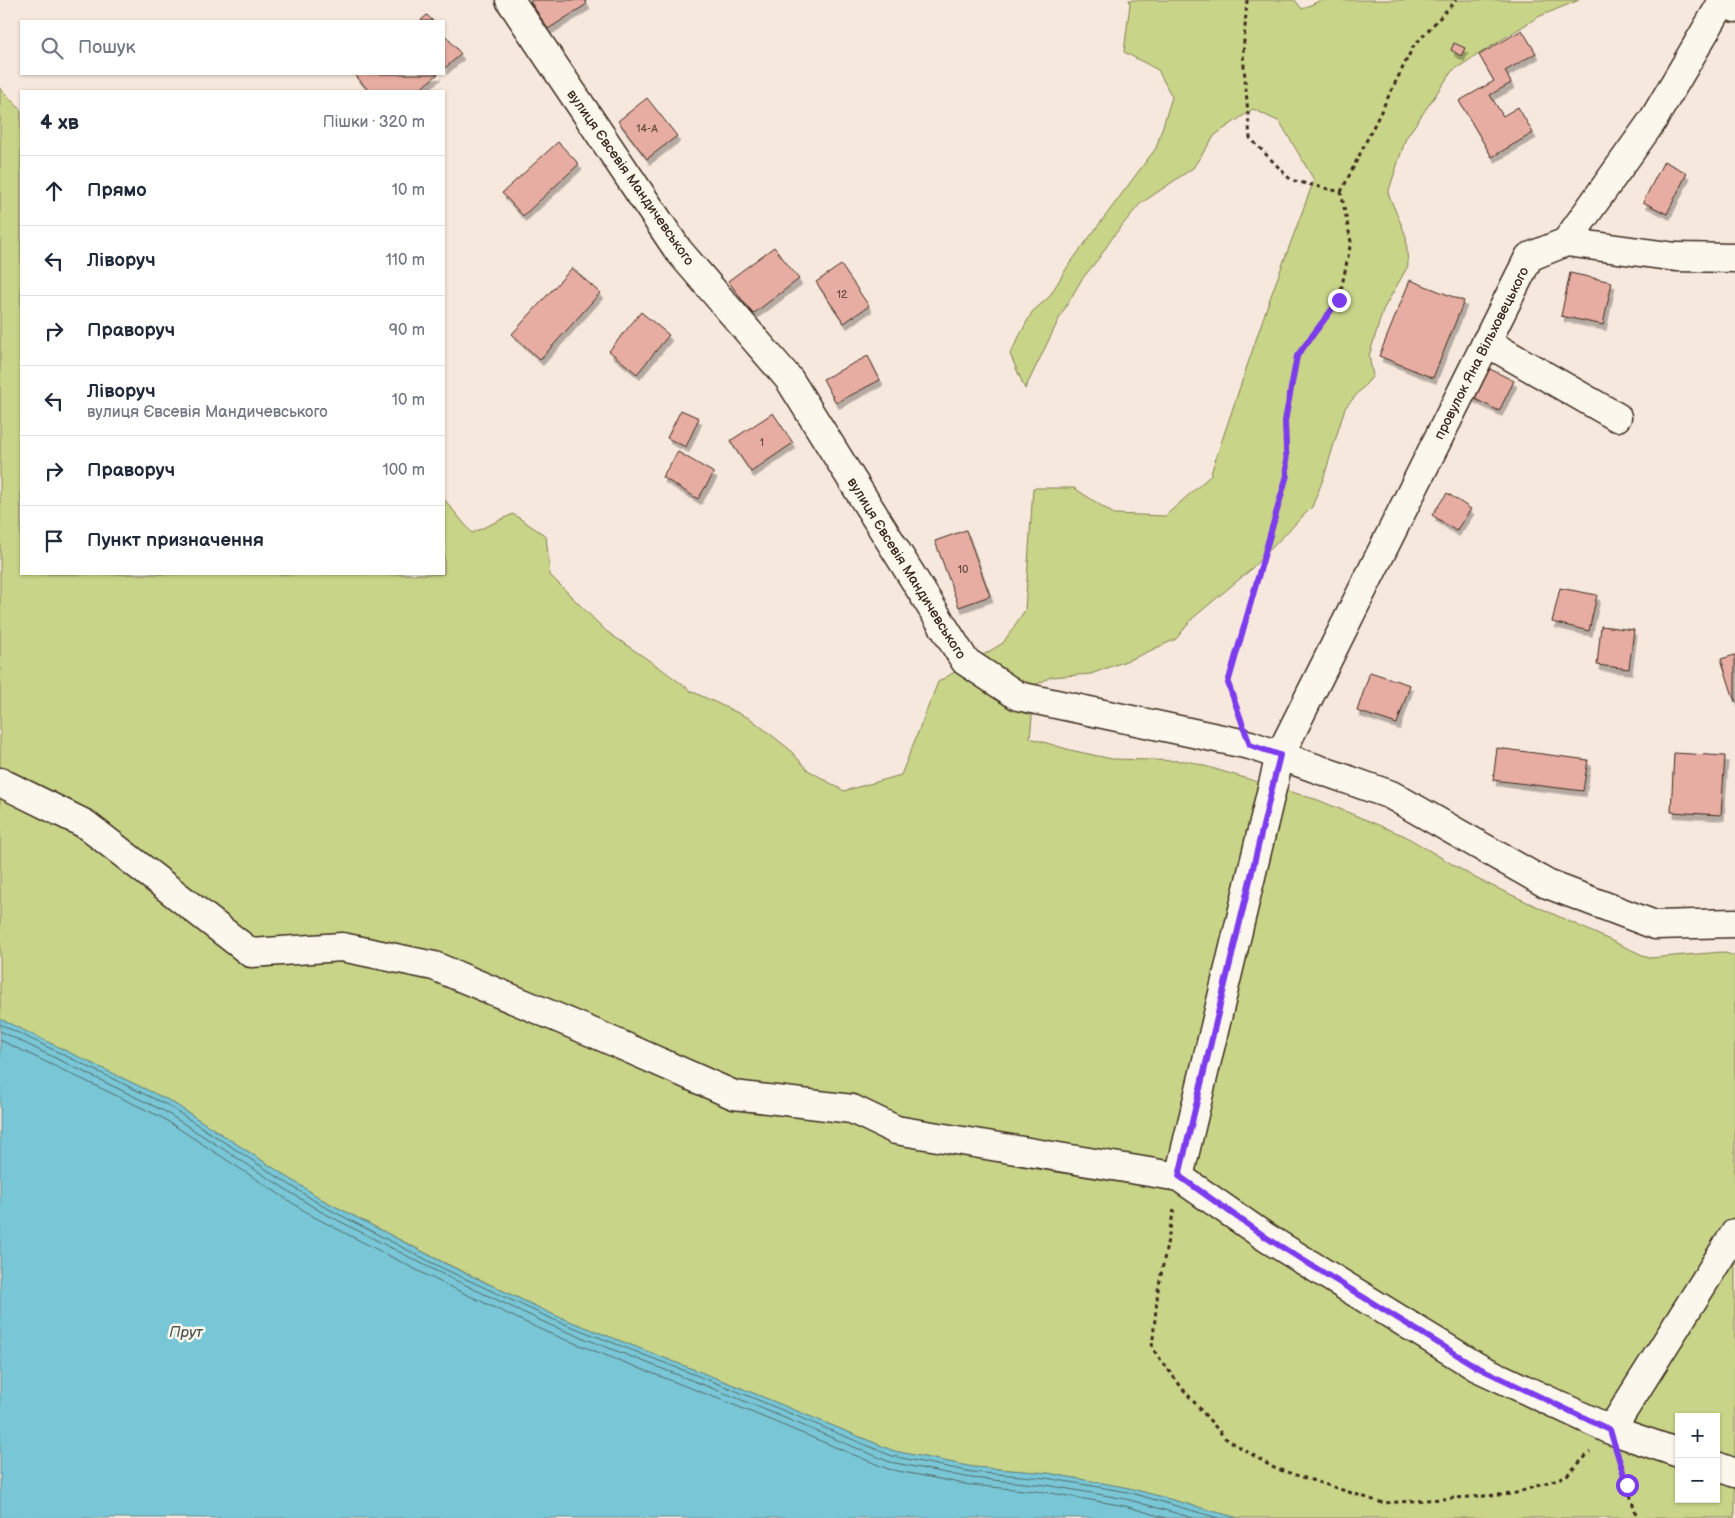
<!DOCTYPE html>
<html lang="uk">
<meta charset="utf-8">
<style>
:root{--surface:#fff;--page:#f6f6f7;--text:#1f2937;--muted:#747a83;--line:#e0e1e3}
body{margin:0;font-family:"Balsamiq Sans",sans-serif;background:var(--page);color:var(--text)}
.controls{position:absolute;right:15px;bottom:15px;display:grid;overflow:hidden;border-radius:0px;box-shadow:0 1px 4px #0004}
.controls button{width:45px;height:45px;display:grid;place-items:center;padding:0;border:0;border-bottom:1px solid var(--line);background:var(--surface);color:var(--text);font:25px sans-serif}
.stop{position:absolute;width:15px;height:15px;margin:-11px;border:4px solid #7c3aed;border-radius:50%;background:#fff}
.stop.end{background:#7c3aed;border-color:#fff;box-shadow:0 1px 5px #0008}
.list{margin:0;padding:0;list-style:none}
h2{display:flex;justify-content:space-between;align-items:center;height:65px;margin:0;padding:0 20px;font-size:21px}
h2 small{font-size:16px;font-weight:400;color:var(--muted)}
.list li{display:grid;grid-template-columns:32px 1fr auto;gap:15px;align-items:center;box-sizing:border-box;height:70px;padding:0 20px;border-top:1px solid var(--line)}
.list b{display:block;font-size:19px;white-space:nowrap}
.list p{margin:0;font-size:16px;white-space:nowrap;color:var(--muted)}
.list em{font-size:16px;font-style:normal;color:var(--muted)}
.icon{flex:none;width:28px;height:28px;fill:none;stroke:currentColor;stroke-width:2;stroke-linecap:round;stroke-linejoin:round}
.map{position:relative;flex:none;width:1735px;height:1518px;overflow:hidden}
.search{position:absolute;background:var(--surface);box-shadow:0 1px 4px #0004;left:20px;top:20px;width:425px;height:55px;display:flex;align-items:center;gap:12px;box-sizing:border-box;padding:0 18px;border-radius:0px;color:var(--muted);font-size:19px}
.panel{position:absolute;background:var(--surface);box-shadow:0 1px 4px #0004;left:20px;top:90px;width:425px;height:485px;border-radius:0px}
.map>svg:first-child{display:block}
.green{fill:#c8d488;stroke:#827f53;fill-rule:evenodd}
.water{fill:#79c7d6;stroke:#60888c}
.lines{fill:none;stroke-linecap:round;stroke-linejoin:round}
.shore{stroke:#546968;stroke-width:1}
.building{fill:#e7ada2;stroke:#3b2a1e;filter:url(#shadow)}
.minor-casing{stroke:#3b2a1e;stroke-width:31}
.path{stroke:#3b2a1e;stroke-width:3;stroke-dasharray:4 4;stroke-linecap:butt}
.minor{stroke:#fbf7ec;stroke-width:28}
.route{stroke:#7c3aed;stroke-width:6}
.labels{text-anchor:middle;stroke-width:5;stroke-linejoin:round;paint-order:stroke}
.number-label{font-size:11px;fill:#664b3f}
.street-label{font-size:14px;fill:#3b2a1e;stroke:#fbf7ec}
.water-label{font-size:15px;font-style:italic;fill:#4e5955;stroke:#fbf7ec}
</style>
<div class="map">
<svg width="1735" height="1518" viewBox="0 0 1735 1518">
<defs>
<filter id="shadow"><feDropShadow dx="3" dy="5.5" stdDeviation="0" flood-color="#0004"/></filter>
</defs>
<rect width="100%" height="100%" fill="#f7e8dd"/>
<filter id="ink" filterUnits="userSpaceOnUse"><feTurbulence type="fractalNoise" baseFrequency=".02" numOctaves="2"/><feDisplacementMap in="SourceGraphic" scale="10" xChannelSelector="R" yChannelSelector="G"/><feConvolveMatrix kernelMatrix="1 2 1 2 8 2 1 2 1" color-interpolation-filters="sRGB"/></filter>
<g filter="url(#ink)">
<path class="green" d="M1129,0H1295L1302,9L1321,0H1579L1538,17L1452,71L1406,138L1388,193L1406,236L1408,266L1383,310L1369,356L1373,376L1345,408L1324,477L1312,507L1248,572L1193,618L1176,639L1134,658L1091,674L1051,677L1035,685L1030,738L1070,750L1112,759L1188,761L1318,800L1405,836L1477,879L1649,958L1722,952L1735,956V1518H1238L1129,1488L1047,1473L973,1467L894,1451L736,1386L554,1315L445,1263L323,1200L170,1101L0,1019V88L21,110V574H444V499L472,533L513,514L546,536L550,575L606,631L663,670L691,691L751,719L788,748L808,770L844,791L901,775L938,682L1003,643L1025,610L1033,488H1074L1114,514L1165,516L1210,476L1269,301L1314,180L1280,122L1253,109L1215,135L1193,168L1140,204L1115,234L1099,258L1082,279L1061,315L1025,389L1010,354L1032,312L1049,297L1068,266L1156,148L1172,97L1158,70L1124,52L1130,4ZM1679,1417H1716V1499H1679Z"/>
<polygon class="water" points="0,1019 170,1101 323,1200 444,1263 554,1315 736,1386 894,1451 973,1467 1047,1473 1129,1488 1238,1518 0,1518"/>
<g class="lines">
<g class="shore">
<polyline points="0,1024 167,1105 321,1205 442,1268 552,1319 734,1390 892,1456 972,1472 1046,1478 1128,1492 1218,1518"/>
<polyline points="0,1031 164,1111 318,1210 440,1273 550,1325 732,1396 890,1462 971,1478 1046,1485 1126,1499 1193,1518"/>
<polyline points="0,1040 161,1117 314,1217 436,1280 546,1332 729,1403 888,1469 970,1485 1045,1492 1125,1506 1166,1518"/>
</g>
</g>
<g class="building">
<polygon points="533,0 585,0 587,4 548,29 530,1"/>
<polygon points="427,15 433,21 420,21"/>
<polygon points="1522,30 1536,53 1505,71 1511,83 1490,95 1503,116 1518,107 1533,133 1492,157 1459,101 1494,81 1479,55"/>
<polygon points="444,34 461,54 444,69"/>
<polygon points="1454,43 1465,48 1461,56 1451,50"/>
<polygon points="359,74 438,74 418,91 369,91 356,76"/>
<polygon points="647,98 677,136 647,159 618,121"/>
<polygon points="558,142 579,164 523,216 502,193"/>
<polygon points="1664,161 1687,173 1667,214 1643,202"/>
<polygon points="774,247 799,279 753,314 728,281"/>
<polygon points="841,265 869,306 844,323 816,282"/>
<polygon points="572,268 600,293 540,360 512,334"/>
<polygon points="1570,273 1612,282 1603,325 1561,316"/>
<polygon points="1410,280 1464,301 1433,378 1379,356"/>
<polygon points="641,312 669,335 637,374 609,351"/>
<polygon points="868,356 880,380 836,403 823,379"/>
<polygon points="1486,367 1514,381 1499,411 1471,397"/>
<polygon points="681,410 699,418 686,447 667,438"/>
<polygon points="773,413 793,443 751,472 730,441"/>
<polygon points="678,452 714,473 698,499 662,477"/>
<polygon points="1447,493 1471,509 1456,531 1432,515"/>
<polygon points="966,530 990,596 959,607 935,541"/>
<polygon points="1560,588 1597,595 1589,631 1552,622"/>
<polygon points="1601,626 1634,630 1629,669 1597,665"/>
<polygon points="1735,655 1735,702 1721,659"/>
<polygon points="1370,672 1410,685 1397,724 1357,711"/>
<polygon points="1497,748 1588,760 1583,791 1493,780"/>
<polygon points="1674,753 1725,756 1721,815 1671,812"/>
</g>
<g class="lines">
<defs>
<g id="minor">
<polyline points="510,0 678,250 789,379 965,661 1018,696 1250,745 1391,795 1547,884 1655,925 1735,923"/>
<polyline points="1566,242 1676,257 1735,258"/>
<polyline points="1486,342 1617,417"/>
<polyline points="0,782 85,824 251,953 342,947 434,966 596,1034 734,1095 852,1109 896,1130 1179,1177 1267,1238 1477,1367 1611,1430 1679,1453"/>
<polyline points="1179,1177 1280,755 1529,257 1566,242 1653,120 1723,1 1735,8"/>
<polyline points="1611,1430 1735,1233"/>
<polyline points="1716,1466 1735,1473"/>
</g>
</defs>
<use href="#minor" class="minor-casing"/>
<g class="path">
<polyline points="1341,192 1413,47 1456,0"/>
<polyline points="1238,712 1228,683 1287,475 1285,421 1297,356 1339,300 1351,242 1341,192 1291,180 1250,138 1243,54 1247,0"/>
<polyline points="1174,1209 1158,1290 1152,1348 1182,1388 1225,1438 1274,1468 1383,1503 1513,1494 1566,1476 1590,1452"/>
<polyline points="1621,1464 1637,1518"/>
</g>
<use href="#minor" class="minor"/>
</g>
</g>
<g class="lines" filter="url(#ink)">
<polyline class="route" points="1339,300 1297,356 1285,421 1287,475 1228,683 1250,745 1280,755 1179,1176 1267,1238 1477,1367 1610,1430 1627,1485"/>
</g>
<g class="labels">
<g class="number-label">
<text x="647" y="132">14-А</text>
<text x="842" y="298">12</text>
<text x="762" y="446">1</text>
<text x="963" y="573">10</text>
</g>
<g class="street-label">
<text transform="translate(631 177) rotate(55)" y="5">вулиця Євсевія Мандичевського</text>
<text transform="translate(1481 353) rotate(-63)" y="5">провулок Яна Вільховецького</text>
<text transform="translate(907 568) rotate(58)" y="5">вулиця Євсевія Мандичевського</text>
</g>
<g class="water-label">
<text x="186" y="1337">Прут</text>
</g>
</g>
</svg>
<div class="controls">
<button>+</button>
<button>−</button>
</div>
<div class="stop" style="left:1627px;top:1485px"></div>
<div class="stop end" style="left:1339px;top:300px"></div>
<div class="search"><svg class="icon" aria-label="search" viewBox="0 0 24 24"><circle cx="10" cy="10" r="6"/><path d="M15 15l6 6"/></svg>Пошук</div>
<section class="panel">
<h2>4 хв<small>Пішки · 320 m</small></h2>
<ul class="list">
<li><svg class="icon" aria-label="ahead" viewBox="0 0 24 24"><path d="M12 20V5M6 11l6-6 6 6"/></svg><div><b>Прямо</b></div><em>10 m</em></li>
<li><svg class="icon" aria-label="left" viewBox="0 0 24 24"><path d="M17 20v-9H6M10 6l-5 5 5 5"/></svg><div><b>Ліворуч</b></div><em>110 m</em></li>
<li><svg class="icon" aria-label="right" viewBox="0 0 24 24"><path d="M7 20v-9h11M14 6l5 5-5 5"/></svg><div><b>Праворуч</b></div><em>90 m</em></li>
<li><svg class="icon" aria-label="left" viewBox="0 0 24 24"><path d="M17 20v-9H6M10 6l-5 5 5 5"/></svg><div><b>Ліворуч</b><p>вулиця Євсевія Мандичевського</p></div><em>10 m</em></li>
<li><svg class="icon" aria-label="right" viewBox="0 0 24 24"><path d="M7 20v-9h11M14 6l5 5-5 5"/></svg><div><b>Праворуч</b></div><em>100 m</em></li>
<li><svg class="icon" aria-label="arrive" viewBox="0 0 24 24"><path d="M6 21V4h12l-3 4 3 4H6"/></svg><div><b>Пункт призначення</b></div></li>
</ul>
</section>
</div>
